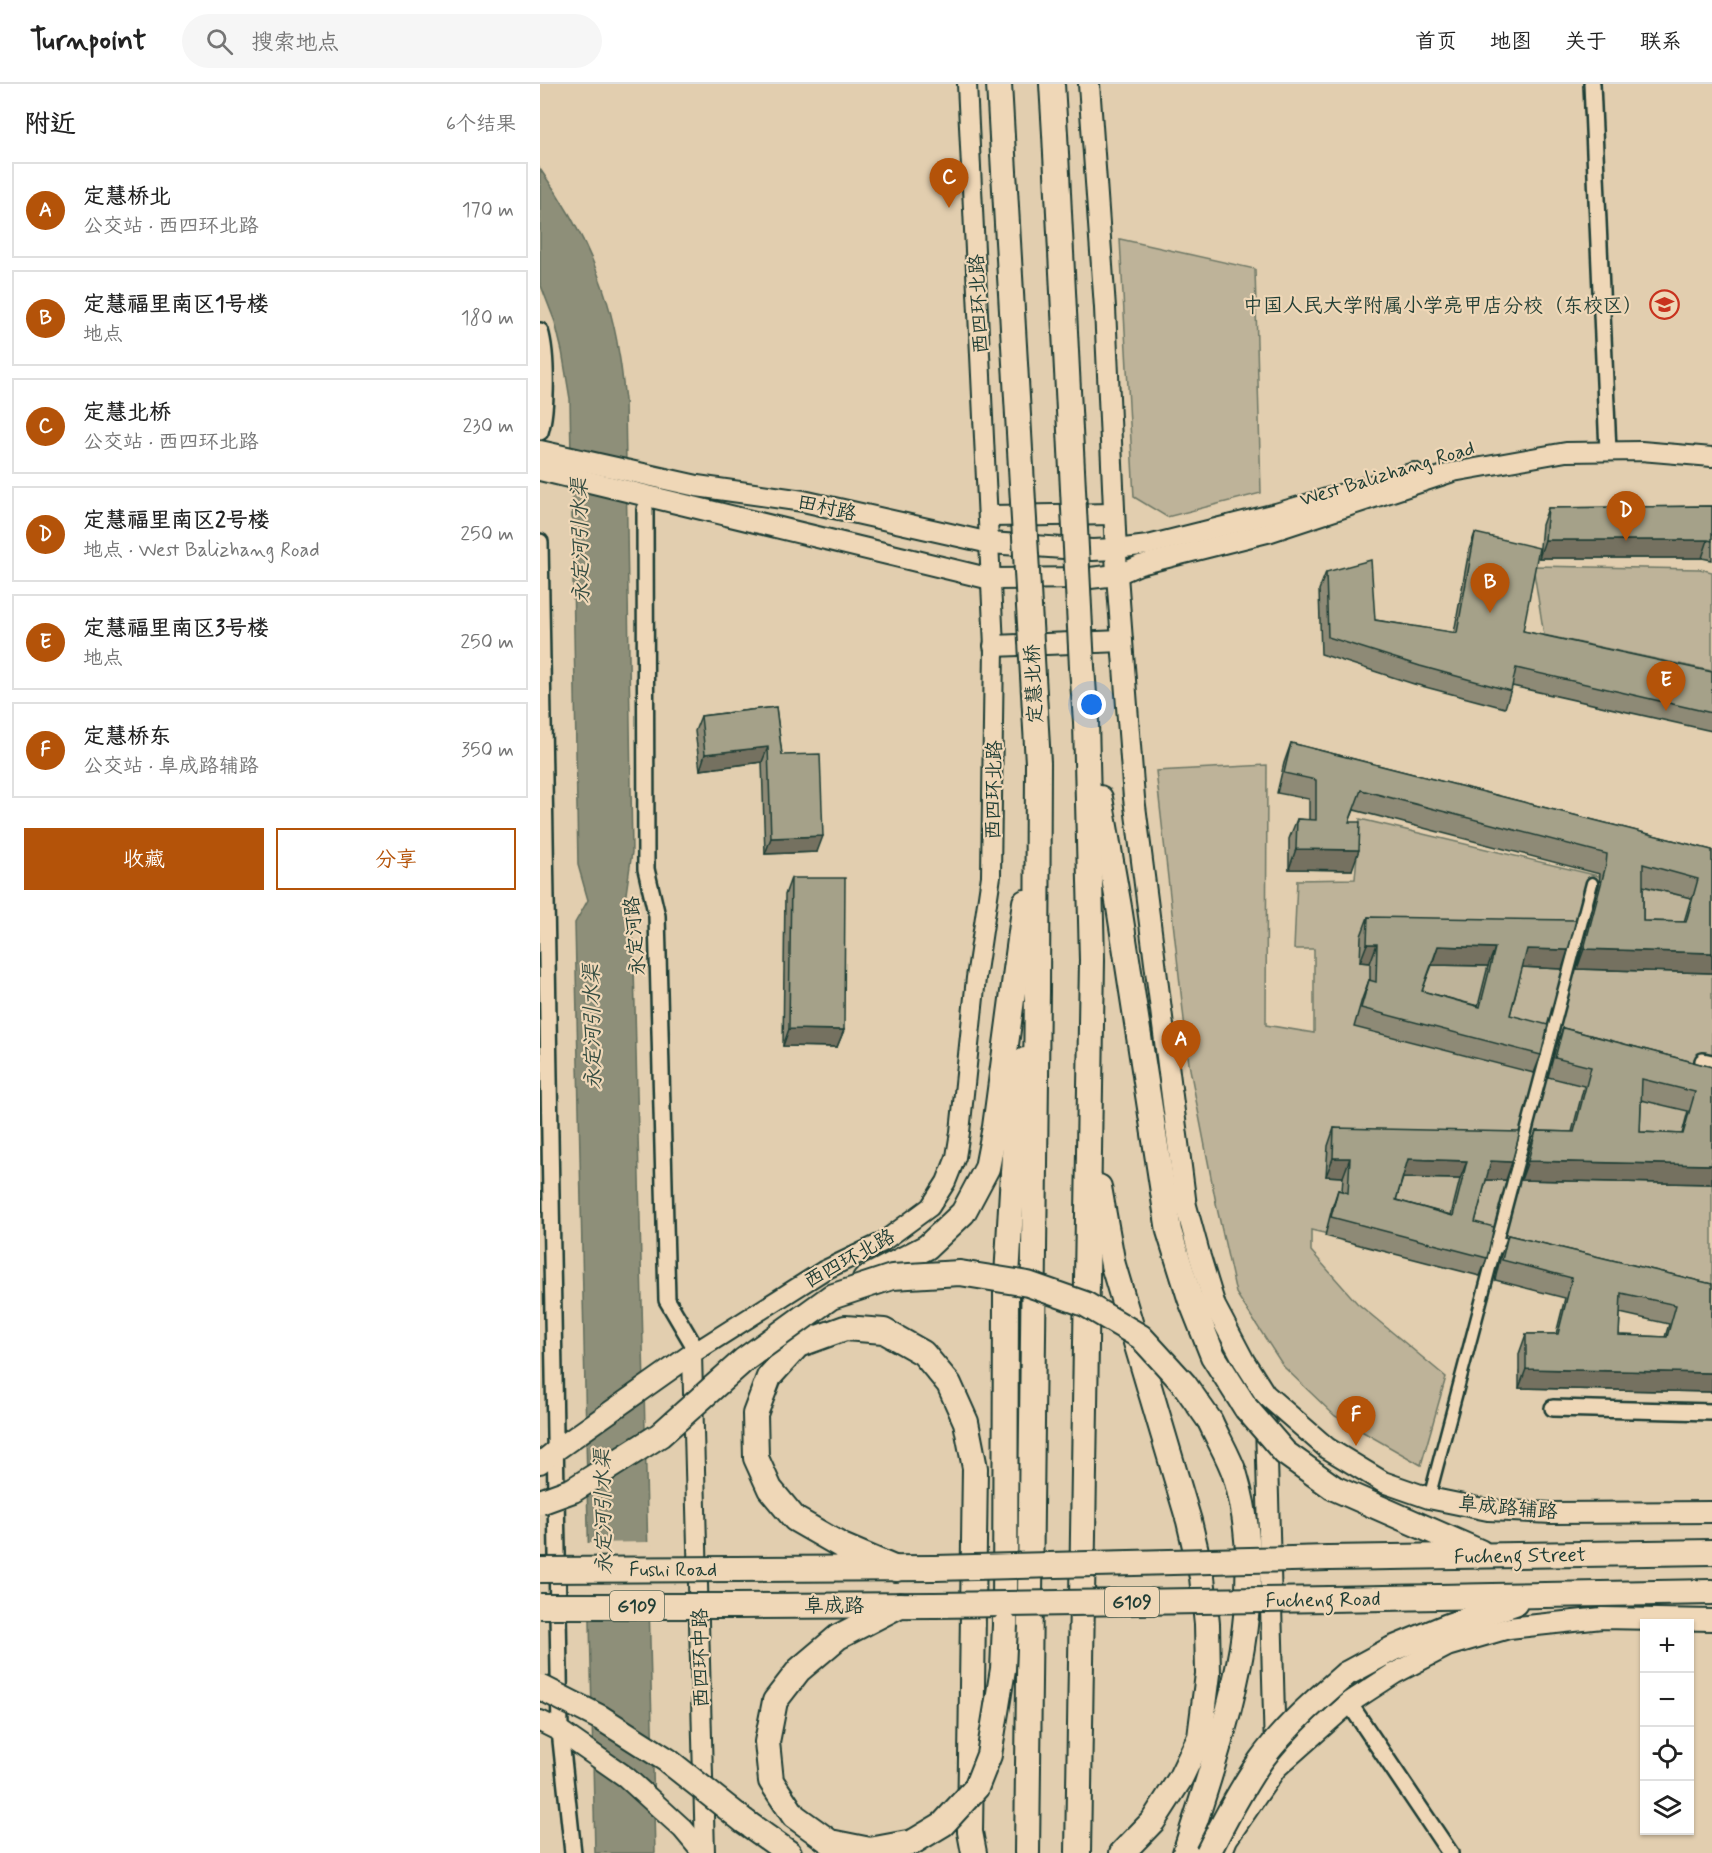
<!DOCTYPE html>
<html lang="zh">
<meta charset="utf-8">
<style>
:root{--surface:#fff;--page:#f6f6f6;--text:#222;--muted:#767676;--line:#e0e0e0;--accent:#b45309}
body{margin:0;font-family:Mynerve,"LXGW WenKai TC",sans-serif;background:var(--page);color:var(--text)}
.controls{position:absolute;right:18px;bottom:18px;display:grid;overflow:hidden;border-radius:0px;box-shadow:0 2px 4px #0004}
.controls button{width:54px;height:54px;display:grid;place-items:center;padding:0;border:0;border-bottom:2px solid var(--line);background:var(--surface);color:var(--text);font:30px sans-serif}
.you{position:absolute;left:552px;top:621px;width:21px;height:21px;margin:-15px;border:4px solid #fff;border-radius:50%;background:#1a73e8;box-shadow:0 0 0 9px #1a73e833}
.badge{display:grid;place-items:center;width:39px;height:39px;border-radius:50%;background:var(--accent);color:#fff;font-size:20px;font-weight:700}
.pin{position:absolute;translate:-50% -50px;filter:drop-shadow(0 2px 3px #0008)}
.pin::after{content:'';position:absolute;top:32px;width:21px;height:18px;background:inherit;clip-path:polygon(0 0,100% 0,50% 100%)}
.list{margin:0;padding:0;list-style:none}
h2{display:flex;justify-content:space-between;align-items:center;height:78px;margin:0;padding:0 24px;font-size:26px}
h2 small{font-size:20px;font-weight:400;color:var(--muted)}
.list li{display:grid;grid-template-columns:39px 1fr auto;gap:18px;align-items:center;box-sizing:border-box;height:96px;margin:0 12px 12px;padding:0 12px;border:2px solid var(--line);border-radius:0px}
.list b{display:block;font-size:22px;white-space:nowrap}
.list p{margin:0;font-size:20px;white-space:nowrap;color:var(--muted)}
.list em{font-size:20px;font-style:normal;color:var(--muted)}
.actions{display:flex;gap:12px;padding:18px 24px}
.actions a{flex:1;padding:14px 0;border:2px solid var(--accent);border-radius:0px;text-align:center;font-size:21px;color:var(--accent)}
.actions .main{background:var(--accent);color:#fff}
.icon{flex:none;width:33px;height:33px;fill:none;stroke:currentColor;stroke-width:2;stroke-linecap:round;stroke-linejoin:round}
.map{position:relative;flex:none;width:1172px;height:1769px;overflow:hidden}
header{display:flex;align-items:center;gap:36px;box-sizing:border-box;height:84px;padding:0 30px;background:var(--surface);border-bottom:2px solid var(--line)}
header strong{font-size:28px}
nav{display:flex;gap:33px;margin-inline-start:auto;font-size:21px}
.search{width:420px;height:54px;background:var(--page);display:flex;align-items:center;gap:15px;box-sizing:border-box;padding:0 21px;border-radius:33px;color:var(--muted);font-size:22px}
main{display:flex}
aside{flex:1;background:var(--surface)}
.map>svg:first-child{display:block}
.green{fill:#beb399;stroke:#6e7866;stroke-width:1.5}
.water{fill:#8e8f79;stroke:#626e5d;stroke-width:1.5}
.pier{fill:#e2ceaf}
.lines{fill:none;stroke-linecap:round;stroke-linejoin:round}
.pedestrian-casing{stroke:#1f3d34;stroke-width:15}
.minor-casing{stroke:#1f3d34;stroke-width:20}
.tertiary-casing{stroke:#1f3d34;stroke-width:22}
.secondary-casing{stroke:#1f3d34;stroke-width:24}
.trunk-casing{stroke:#1f3d34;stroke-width:28}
.pedestrian{stroke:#efd7b7;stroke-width:10}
.minor{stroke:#efd7b7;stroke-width:15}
.tertiary{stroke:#efd7b7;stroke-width:18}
.secondary{stroke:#efd7b7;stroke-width:20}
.trunk{stroke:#efd7b7;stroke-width:24}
.trunk-bridge-casing{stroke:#1f3d34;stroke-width:28;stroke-linecap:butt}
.trunk-bridge{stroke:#efd7b7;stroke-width:24}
.wall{fill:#8e8a76;stroke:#1f3d34;stroke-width:1.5;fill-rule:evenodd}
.shaded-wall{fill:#747160;stroke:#1f3d34;stroke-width:1.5}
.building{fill:#a5a189;stroke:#1f3d34;stroke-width:1.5;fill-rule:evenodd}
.labels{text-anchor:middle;stroke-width:4.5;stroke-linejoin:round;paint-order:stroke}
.shield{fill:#efd7b7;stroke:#5d6b5b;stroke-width:1.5}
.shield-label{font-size:18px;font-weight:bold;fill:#1f3d34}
.street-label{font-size:20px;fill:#1f3d34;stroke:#efd7b7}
.poi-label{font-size:20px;fill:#1f3d34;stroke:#efd7b7;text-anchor:end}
.water-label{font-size:21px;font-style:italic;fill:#354d42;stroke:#efd7b7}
</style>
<header>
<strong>Turnpoint</strong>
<div class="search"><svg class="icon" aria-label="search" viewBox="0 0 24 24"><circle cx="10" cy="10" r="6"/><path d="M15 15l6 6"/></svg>搜索地点</div>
<nav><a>首页</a><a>地图</a><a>关于</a><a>联系</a></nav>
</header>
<main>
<aside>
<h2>附近<small>6个结果</small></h2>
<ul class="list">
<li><span class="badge">A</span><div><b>定慧桥北</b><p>公交站 · 西四环北路</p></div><em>170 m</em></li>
<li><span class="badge">B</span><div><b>定慧福里南区1号楼</b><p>地点</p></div><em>180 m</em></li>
<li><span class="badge">C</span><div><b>定慧北桥</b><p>公交站 · 西四环北路</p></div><em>230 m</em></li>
<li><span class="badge">D</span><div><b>定慧福里南区2号楼</b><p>地点 · West Balizhang Road</p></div><em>250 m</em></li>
<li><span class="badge">E</span><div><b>定慧福里南区3号楼</b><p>地点</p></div><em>250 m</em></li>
<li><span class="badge">F</span><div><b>定慧桥东</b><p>公交站 · 阜成路辅路</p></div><em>350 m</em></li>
</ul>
<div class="actions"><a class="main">收藏</a><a>分享</a></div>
</aside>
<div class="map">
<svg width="1172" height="1769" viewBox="0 0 1172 1769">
<rect width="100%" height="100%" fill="#e2ceaf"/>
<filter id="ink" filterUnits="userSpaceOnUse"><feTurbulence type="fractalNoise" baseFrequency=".0167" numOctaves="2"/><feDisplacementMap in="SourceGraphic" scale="12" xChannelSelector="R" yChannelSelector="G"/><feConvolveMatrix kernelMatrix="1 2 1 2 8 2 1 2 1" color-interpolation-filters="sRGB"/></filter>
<g filter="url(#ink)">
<g class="green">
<polygon points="580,155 715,185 721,409 627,433 594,413"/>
<polygon points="993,482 1160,485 1172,488 1172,587 1004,551"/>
<polygon points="727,681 726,941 774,949 774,865 754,865 757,796 815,795 820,735 1172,819 1172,1239 771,1146 771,1167 817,1219 906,1293 881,1381 795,1332 744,1283 696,1209 677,1124 649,980 616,687"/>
</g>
<path class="water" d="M0,85C40,140 69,203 79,270C82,286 83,301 85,316L92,768L85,817L93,839L115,1769H55L35,839L48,816L38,781L30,315L22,267L15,238L0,199Z"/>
<polygon class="pier" points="111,1458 112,1534 48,1535 46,1459"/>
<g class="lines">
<defs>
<polyline id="pedestrian" points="889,1414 1052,799"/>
<g id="minor">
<polyline points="1052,0 1068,367"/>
<path d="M0,247C7,270 7,325 0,348"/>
<polyline points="105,425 106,785 117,832 127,1216 157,1267"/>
<polyline points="0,458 20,1647 33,1769"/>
<polyline points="1163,977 1172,979"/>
<polyline points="957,1160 983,1166"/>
<polyline points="1013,1324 1172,1328"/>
<polyline points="809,1619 910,1769"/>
</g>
<g id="tertiary">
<polyline points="576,465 608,461 736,429 874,388"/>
<polyline points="577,491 600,481 731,448 913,388 1026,368 1101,367 1172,373"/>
<polyline points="165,1769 152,1270 283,1187 341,1159 390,1123 406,1098 416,1073 420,1048 436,894 451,792 454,562 427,0"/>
</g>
<g id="secondary">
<polyline points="549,0 565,224 577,491 594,714 646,1122 660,1173 675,1222 704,1277 725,1310 787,1364 843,1398 889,1414 948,1426 1012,1429 1172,1428"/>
<polyline points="0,367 157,402 263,417 450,459 552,466 576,465"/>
<polyline points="0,386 451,495 550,494 577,491"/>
<polyline points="449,432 574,430"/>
<polyline points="454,562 582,557"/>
<polyline points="726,1340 735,1667"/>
<polyline points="0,1379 15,1367 152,1270"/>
<polyline points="0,1637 20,1647 86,1693 143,1745 163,1769"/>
<polyline points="683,1765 687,1755 736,1684 809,1619 855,1589 907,1562 969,1544 1062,1534 1172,1536"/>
</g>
<g id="trunk">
<polyline points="459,0 462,53"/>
<polyline points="512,0 515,50"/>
<polyline points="560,714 579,823 629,1147 650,1214 673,1272 706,1324"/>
<polyline points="559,1103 573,1181 649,1437 662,1493 667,1540 668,1590 660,1653 640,1695 613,1737 582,1769"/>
<polyline points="325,1195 387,1163 423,1129 447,1084 455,1043 485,818"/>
<polyline points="794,1404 940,1468"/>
<polyline points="789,1474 1172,1468"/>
<polyline points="195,1485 395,1484"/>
<polyline points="356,1485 302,1462 255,1435 230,1405 216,1374 215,1330 229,1293 258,1261 305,1244 344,1247 383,1269 409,1300 426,1338 435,1384 430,1748 434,1769"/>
<polyline points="790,1515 1172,1508"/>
<polyline points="360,1521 298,1553 259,1586 235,1617 227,1658 231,1697 254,1732 290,1758 330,1766 373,1758"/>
<polyline points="194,1522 395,1521"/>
<polyline points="465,1540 466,1210 477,1020 485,976"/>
<polyline points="806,1590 852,1565 908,1542 975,1519"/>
<polyline points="204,1737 249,1769"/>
<polyline points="487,1769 497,908 498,679"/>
<polyline points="538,1769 552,876 546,638 542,583"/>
<path d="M645,1769C683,1648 733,1518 695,1391C689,1373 678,1355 670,1337"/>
</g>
</defs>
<use href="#pedestrian" class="pedestrian-casing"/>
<use href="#minor" class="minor-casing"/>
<use href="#tertiary" class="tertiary-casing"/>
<use href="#secondary" class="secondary-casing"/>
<use href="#trunk" class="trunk-casing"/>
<use href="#pedestrian" class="pedestrian"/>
<use href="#minor" class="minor"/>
<use href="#tertiary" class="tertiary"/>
<use href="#secondary" class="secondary"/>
<use href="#trunk" class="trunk"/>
<defs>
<g id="trunk-bridge">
<polyline points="515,50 542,583"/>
<polyline points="462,53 498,679"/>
<polyline points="706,1324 745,1369 794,1404"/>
<polyline points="0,1418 33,1406 120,1351 204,1276 291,1213 352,1193 420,1189 488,1200 545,1220 601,1253 644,1300 670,1337"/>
<polyline points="395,1484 789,1474"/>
<polyline points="0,1486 195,1485"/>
<polyline points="395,1521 790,1515"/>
<polyline points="0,1522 194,1522"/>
<polyline points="0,1603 61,1634 127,1676 204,1737"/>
<polyline points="373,1758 403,1740 436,1704 449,1671 463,1585 465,1541"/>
<path d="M668,1769C684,1737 701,1705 721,1676C745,1643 776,1616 806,1590"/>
</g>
</defs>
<use href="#trunk-bridge" class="trunk-bridge-casing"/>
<use href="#trunk-bridge" class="trunk-bridge"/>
</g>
<g class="wall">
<polygon points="1172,422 1172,476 1162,474 999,474 1002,441 1008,424"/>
<polygon points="935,449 983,547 1172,588 1172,647 972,602 965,624 874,600 781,570 779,506 786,488 835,536 914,549 929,466"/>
<polygon points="236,623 242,671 277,768 225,770 222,678 160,686 155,647 161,632"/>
<path d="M751,659L1172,766V889L1037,885L1059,801L1060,790L814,726L809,738L812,786L749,785V755L757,735L769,736V715L737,709L744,679ZM1103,802L1151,814L1144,838L1103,837Z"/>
<polygon points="251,794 304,946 297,963 243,962 245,811"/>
<path d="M828,833L1028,866L1022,885L982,883L970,931L1001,971L994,989L814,943L822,915L829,896H830V879L820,878L821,852ZM892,881L948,882L938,922L882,907Z"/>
<path d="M1023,944L1172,983V1100L981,1096L989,1066L996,1047L1032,1048L1044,1002L1008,993L1016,963ZM1101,1016L1148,1027L1142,1050L1100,1048Z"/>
<path d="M794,1044L972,1078L966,1096H946L935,1138L947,1174L940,1192L785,1152L792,1124L798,1106L802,1107L803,1093L786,1092L788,1062ZM863,1094L920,1095L911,1131L856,1116Z"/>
<path d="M968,1151L1172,1200V1308L979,1304V1270L986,1250H1016L1025,1214L955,1196L961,1171ZM1080,1229L1129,1240L1125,1253L1079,1251Z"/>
</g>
<g class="shaded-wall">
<polygon points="1005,456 1168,456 1162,474 999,474"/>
<polygon points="228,663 222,678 160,686 165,670"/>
<polygon points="283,752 277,768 225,770 231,754"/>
<polygon points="756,765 819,766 812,786 749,785"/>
<polygon points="827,860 837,860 830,879 820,878"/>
<polygon points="898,862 955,864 948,882 892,881"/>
<polygon points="987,865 1028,866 1022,885 980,883"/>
<polygon points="1044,865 1172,869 1172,889 1037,885"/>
<polygon points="249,945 304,946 297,963 243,962"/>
<polygon points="793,1074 810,1074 803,1093 786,1092"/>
<polygon points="868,1075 927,1077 920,1095 862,1094"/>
<polygon points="951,1077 972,1078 966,1096 944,1096"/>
<polygon points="988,1077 1172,1081 1172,1100 981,1096"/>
<polygon points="986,1285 1172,1289 1172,1308 979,1304"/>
</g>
<g class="building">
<polygon points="1172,422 1172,457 1168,456 1005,456 1008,424"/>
<polygon points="935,449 999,464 983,547 1172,588 1172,629 976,584 971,607 880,582 788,553 786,488 831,476 835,536 917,549"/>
<polygon points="236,623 242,671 280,670 283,752 231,754 228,663 165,670 161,632"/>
<path d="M751,659L1172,766V869L1044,865L1066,781L1067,770L821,706L809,738H820L819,766L756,765L757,735L776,736V696L744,689ZM1103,780L1158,795L1146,838L1103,837Z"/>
<polygon points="251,794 305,794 304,946 249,945"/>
<path d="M828,833L1036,836L1028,866L987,865L970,931L1008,941L1001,971L821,924L829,896L836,898L837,860H827ZM898,862L955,864L940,923L882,907Z"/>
<path d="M1023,944L1172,983V1081L988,1077L996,1047L1034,1048L1051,983L1015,974ZM1102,995L1155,1008L1143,1050L1100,1048Z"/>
<path d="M794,1044L980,1048L972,1078L951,1077L935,1138L954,1143L947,1174L791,1133L798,1106L808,1109L810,1074H793ZM868,1075L927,1077L913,1132L856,1116Z"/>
<path d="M968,1151L1172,1200V1289L986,1285V1250H1018L1032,1194L962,1176ZM1081,1209L1136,1221L1127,1253L1079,1251Z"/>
</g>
</g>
<defs>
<symbol id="school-ring" viewBox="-11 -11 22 22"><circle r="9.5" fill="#efd7b7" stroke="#c8321e" stroke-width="1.5"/><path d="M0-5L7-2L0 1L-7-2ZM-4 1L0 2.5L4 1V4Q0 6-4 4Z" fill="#c8321e"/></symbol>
</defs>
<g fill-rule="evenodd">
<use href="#school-ring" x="1108" y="204" width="33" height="33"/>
</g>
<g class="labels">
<g class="shield">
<rect x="565" y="1503" width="54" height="30" rx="4.5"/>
<rect x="70" y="1507" width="54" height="30" rx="4.5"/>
</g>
<g class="shield-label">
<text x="592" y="1524">G109</text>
<text x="97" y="1528">G109</text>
</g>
<g class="street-label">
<text transform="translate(438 220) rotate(-93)" y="7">西四环北路</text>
<text transform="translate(847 389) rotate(-17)" y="7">West Balizhang Road</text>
<text transform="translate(287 423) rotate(12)" y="7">田村路</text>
<text transform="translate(493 600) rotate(-93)" y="7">定慧北桥</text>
<text transform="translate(453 706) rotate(-89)" y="7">西四环北路</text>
<text transform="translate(94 852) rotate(-95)" y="7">永定河路</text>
<text transform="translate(309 1174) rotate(-29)" y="7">西四环北路</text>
<text transform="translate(968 1423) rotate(5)" y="7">阜成路辅路</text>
<text transform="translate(980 1471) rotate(-1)" y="7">Fucheng Street</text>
<text x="133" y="1492">Fushi Road</text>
<text transform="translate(783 1515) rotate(-1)" y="7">Fucheng Road</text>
<text x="294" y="1528">阜成路</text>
<text transform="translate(160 1574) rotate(-91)" y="7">西四环中路</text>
</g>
<g class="poi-label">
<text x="1103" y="228">中国人民大学附属小学亮甲店分校（东校区）</text>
</g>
<g class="water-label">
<text transform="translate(40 457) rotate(-91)" y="7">永定河引水渠</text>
<text transform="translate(52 943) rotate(-91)" y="7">永定河引水渠</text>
<text transform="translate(63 1428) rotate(-91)" y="7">永定河引水渠</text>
</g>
</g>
</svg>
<div class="controls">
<button>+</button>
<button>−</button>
<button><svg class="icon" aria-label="locate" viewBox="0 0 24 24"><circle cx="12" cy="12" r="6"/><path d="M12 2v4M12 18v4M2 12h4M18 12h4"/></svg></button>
<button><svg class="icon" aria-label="layers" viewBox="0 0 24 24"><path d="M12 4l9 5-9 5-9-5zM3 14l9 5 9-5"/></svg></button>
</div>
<div class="you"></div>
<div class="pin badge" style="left:641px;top:986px">A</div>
<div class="pin badge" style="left:950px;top:529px">B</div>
<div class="pin badge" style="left:409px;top:124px">C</div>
<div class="pin badge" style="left:1086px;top:457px">D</div>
<div class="pin badge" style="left:1126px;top:627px">E</div>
<div class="pin badge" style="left:816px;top:1362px">F</div>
</div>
</main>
